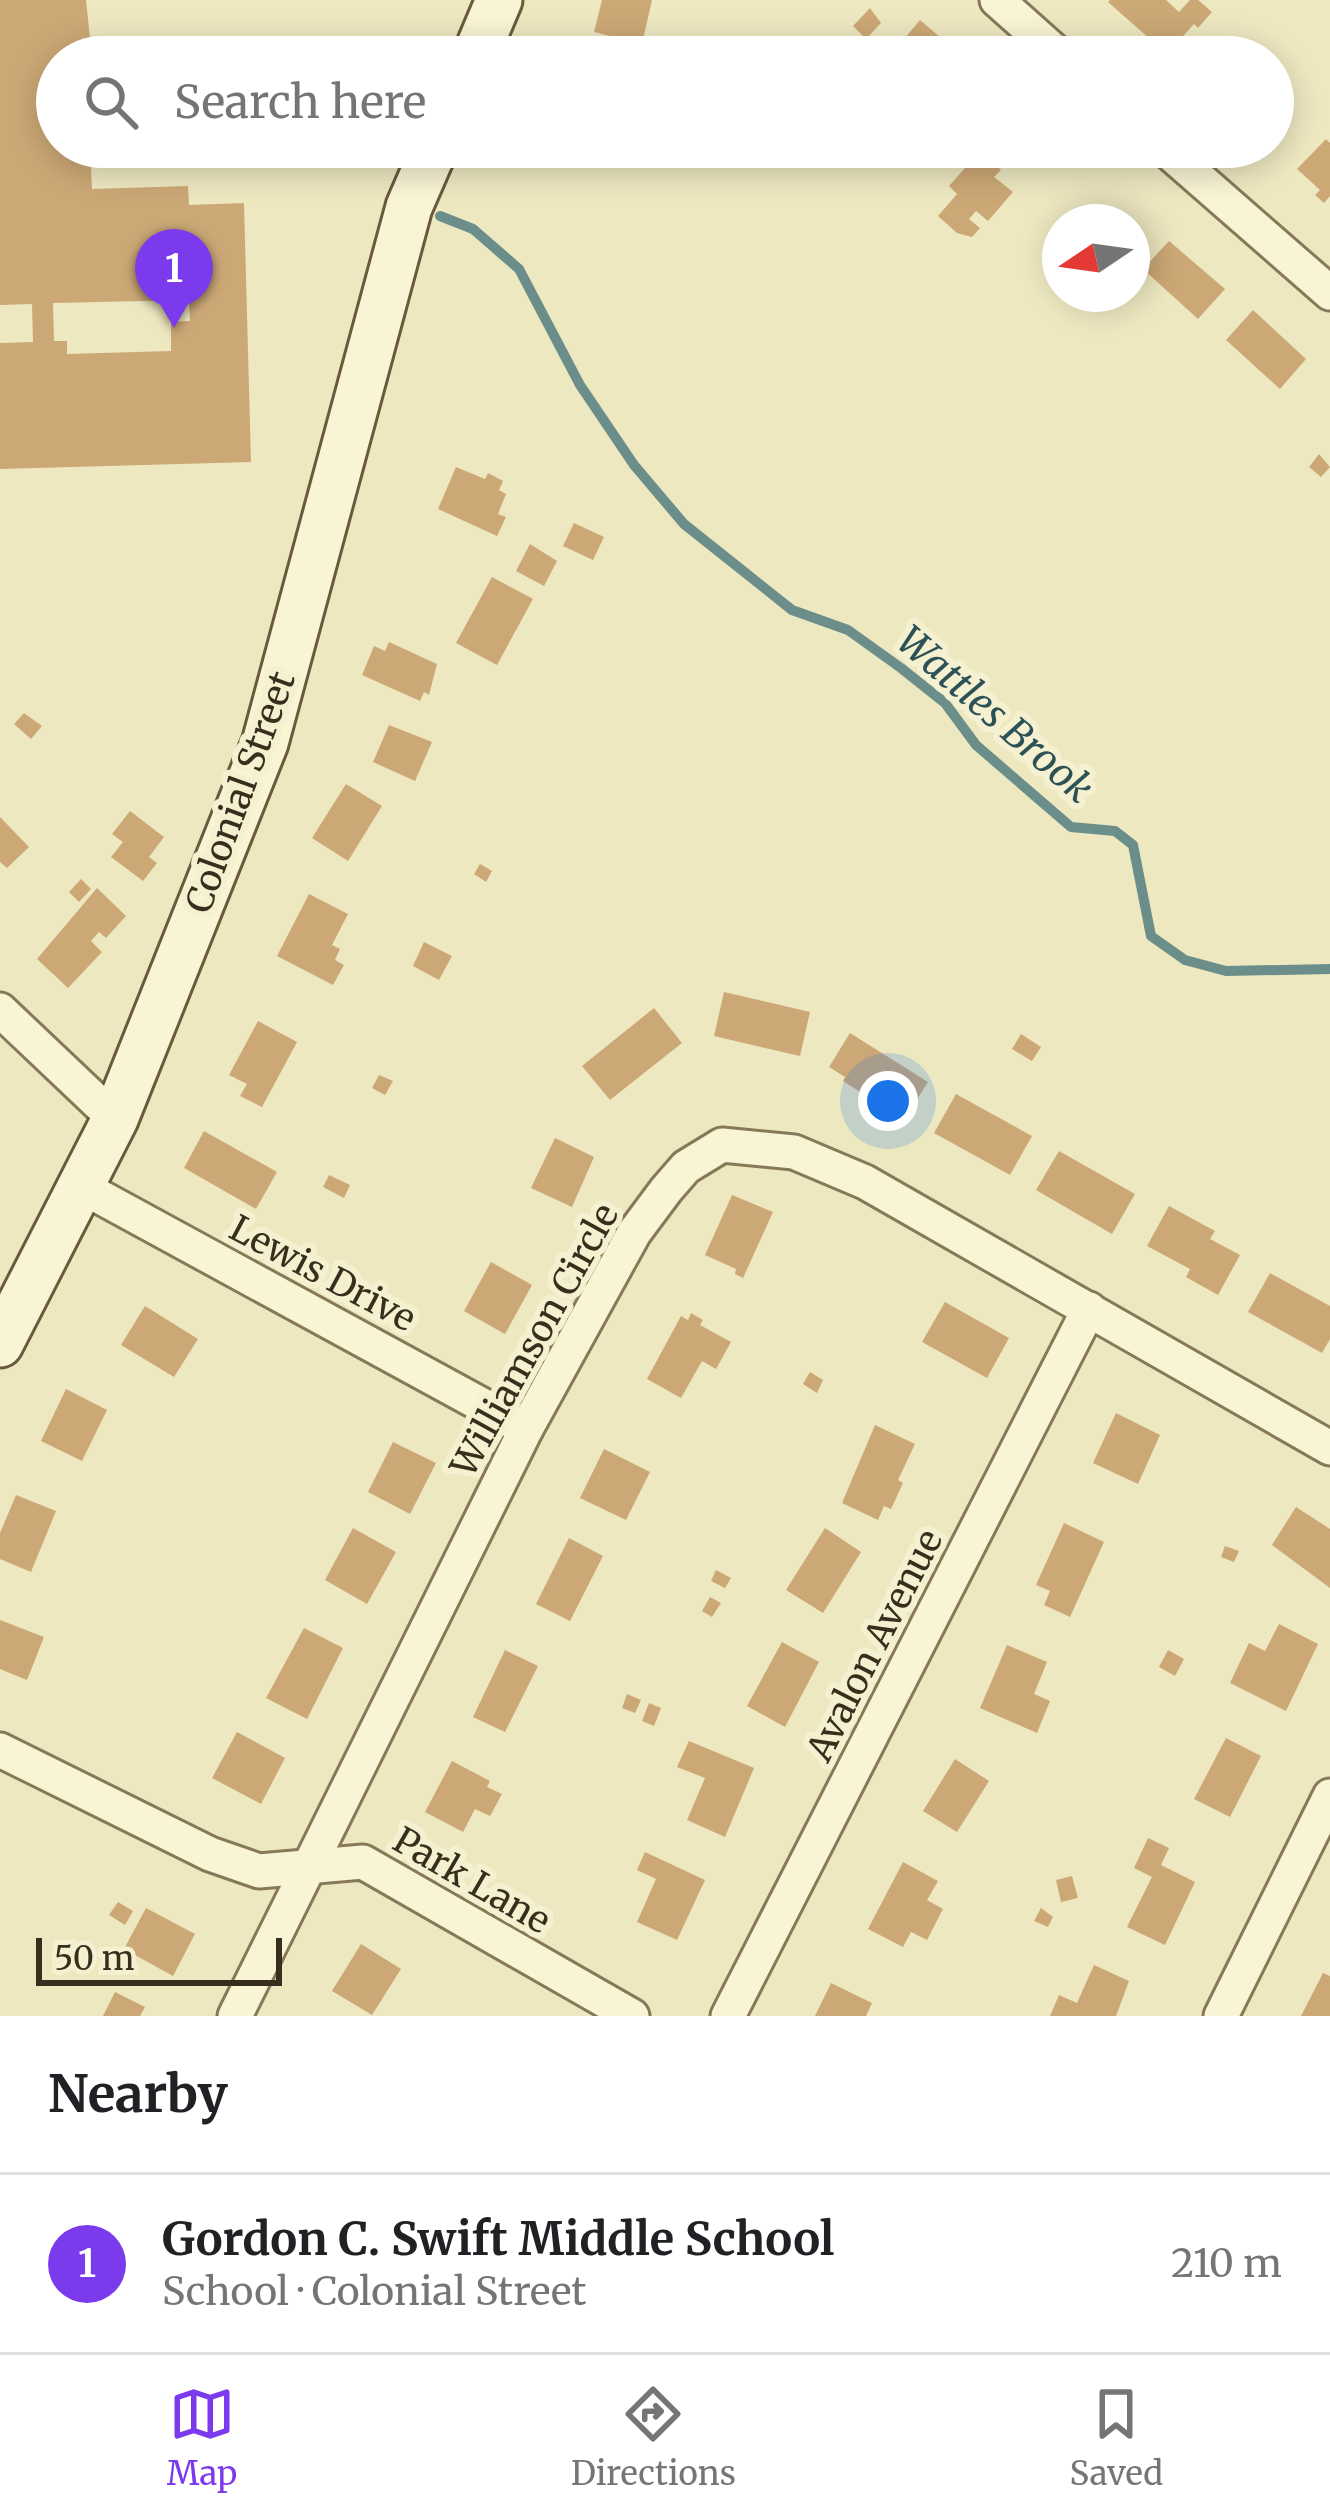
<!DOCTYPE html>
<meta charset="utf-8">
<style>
:root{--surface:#fff;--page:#f6f6f6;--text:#202124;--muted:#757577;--line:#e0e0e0;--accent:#7c3aed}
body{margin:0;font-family:Merriweather,serif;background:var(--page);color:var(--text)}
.compass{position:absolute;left:1042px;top:204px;width:108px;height:108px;border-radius:50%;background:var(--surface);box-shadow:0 6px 30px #0003;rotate:257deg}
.scale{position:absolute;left:36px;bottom:30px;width:246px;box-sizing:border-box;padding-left:12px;border:6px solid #372e1d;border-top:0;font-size:33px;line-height:42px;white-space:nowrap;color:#372e1d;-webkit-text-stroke:9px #f5f1d0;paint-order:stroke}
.you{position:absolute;left:888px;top:1101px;width:42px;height:42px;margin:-30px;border:9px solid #fff;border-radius:50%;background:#1a73e8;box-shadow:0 0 0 18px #1a73e833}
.badge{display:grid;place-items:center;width:78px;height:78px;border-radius:50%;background:var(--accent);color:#fff;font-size:39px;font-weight:700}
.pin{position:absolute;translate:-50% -99px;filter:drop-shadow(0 3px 6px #0008)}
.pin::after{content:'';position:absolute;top:63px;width:42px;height:36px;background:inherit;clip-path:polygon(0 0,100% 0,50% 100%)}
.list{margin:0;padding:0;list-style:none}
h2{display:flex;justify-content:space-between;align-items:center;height:156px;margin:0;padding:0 48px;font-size:51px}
h2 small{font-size:39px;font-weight:400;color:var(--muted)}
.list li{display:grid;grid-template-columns:78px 1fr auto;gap:36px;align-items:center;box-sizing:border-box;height:180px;padding:0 48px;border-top:3px solid var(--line)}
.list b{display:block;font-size:45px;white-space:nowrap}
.list p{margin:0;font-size:39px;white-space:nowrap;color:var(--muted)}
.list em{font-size:39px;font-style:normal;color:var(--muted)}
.icon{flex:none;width:66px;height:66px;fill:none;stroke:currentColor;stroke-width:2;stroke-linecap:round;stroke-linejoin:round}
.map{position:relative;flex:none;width:1330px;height:2016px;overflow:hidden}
.search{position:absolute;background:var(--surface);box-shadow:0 6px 30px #0003;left:36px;right:36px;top:36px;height:132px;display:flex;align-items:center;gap:30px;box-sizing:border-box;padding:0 42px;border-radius:66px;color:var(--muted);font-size:45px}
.sheet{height:336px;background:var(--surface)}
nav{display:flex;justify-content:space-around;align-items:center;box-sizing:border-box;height:168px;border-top:3px solid var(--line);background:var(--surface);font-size:33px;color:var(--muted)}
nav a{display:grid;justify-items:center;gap:6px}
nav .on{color:var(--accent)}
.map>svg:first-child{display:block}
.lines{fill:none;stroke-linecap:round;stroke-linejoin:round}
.stream{stroke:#6b8e8b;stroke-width:10}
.building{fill:#cca876;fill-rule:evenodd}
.street-casing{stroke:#877958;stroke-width:39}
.secondary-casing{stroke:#695a3c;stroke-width:51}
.street{stroke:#f9f4d4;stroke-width:33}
.secondary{stroke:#f9f4d4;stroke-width:45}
.labels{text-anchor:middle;stroke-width:12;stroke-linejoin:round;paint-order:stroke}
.street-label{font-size:36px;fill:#372e1d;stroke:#f5f1d0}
.water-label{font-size:39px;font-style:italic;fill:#2c5257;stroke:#f5f1d0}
</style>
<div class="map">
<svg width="1330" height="2016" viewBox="0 0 1330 2016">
<rect width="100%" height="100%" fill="#eee8c1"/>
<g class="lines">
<polyline class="stream" points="440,216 473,229 519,269 580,385 634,465 684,524 792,610 848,630 901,668 945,703 976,745 1071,827 1115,831 1133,845 1151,936 1185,960 1226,971 1330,969"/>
</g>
<g class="building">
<path d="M0,0H86L92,57H57V147H90L92,189L188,186L189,205L244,203L251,462L0,469V343L33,342L32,304L0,305ZM189,300L190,321L171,322V351L67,354V341H54L53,303Z"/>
<polygon points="602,0 652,0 642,44 594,32"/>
<polygon points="1110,0 1166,0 1179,12 1190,0 1198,0 1212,12 1198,28 1194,24 1167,54 1108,2"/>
<polygon points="870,8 881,23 866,39 853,26"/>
<polygon points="920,20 963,57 901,57 894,51"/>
<polygon points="1326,139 1330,143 1330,196 1324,203 1315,195 1320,190 1297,169"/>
<polygon points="980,151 1001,170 994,177 1013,192 988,221 976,211 969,219 980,228 972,237 957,233 938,216 957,194 949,186"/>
<polygon points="1169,241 1225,289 1198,319 1143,269"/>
<polygon points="1253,310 1306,359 1280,389 1226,340"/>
<polygon points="1319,454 1330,467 1321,477 1309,467"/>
<polygon points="456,467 485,479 488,473 503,481 499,490 506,494 498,514 506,517 497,536 438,509"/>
<polygon points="574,523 604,537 593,560 563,546"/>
<polygon points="530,544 557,561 544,586 516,571"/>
<polygon points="492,577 533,599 497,665 456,643"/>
<polygon points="389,642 437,664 429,695 424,692 420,701 362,675 374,646 385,651"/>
<polygon points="24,713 42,726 31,739 14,724"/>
<polygon points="389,725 432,742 415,781 373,762"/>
<polygon points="346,784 382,806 348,861 312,838"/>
<polygon points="130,811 164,837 149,857 157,863 143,881 111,857 123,842 112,834"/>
<polygon points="0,817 29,847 7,868 0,862"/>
<polygon points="480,864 492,871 486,882 474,874"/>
<polygon points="81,879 91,889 79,902 69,892"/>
<polygon points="97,888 126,916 106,938 99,932 91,941 102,952 68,988 37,959"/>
<polygon points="309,894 348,914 332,945 340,949 335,960 344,965 333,985 277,956"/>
<polygon points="424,942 452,956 439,980 413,966"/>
<polygon points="724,992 810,1012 800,1056 714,1036"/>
<polygon points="654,1008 682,1043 610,1100 582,1066"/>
<polygon points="258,1021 297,1042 262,1107 240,1096 247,1084 229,1075"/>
<polygon points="850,1033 928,1082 904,1120 843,1081 845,1077 829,1067"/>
<polygon points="1021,1034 1041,1047 1032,1061 1012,1049"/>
<polygon points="379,1075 393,1081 385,1095 372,1088"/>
<polygon points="956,1094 1032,1136 1010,1175 934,1133"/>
<polygon points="204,1131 277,1172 256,1209 184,1168"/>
<polygon points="555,1138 594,1157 572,1207 531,1188"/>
<polygon points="1059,1151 1135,1194 1112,1234 1036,1190"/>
<polygon points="329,1175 350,1185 344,1198 323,1187"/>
<polygon points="732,1195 773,1212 743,1278 735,1274 736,1269 705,1255"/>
<polygon points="1169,1206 1215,1231 1210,1239 1240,1255 1218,1295 1186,1277 1190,1269 1147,1246"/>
<polygon points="491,1262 532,1285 505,1334 464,1311"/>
<polygon points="1270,1273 1330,1306 1330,1339 1322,1353 1248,1312"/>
<polygon points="945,1302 1009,1338 987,1378 922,1342"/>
<polygon points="145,1306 198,1339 174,1377 121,1345"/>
<polygon points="691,1313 703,1320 700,1325 731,1342 716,1369 702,1361 681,1398 647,1379 681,1316 688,1320"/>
<polygon points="810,1372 823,1380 817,1393 803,1384"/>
<polygon points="66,1389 107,1410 82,1461 41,1441"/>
<polygon points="1116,1413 1160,1435 1138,1484 1093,1463"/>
<polygon points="875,1425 915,1444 898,1480 903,1483 891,1509 884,1506 878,1520 842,1503"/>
<polygon points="393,1442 436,1463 410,1514 368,1492"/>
<polygon points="604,1449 650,1472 626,1520 580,1498"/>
<polygon points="16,1495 56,1511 31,1572 0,1559 0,1533"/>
<polygon points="1296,1507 1330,1529 1330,1588 1272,1545"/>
<polygon points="1064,1523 1104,1542 1070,1617 1044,1605 1050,1591 1036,1585"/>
<polygon points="353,1528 396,1552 367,1604 325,1580"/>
<polygon points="825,1528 861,1552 823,1613 786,1590"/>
<polygon points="569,1538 603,1556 570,1621 536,1604"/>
<polygon points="1225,1546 1239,1551 1234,1562 1221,1557"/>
<polygon points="716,1570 731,1578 725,1588 711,1581"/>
<polygon points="710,1597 721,1603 712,1617 702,1611"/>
<polygon points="0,1620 44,1637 27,1680 0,1669"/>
<polygon points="1279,1624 1318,1644 1286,1711 1230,1683 1249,1643 1265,1651"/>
<polygon points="304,1628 343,1648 307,1719 266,1698"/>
<polygon points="782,1642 819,1662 785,1727 747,1706"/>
<polygon points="1007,1645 1047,1662 1034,1694 1050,1701 1037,1733 980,1708"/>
<polygon points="505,1650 538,1666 505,1732 473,1717"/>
<polygon points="1168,1650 1184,1659 1175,1676 1159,1667"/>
<polygon points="627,1694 641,1700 635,1713 622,1708"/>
<polygon points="649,1703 661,1708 654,1726 642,1721"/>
<polygon points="237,1732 285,1758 261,1804 212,1778"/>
<polygon points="1226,1738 1261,1756 1230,1817 1194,1799"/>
<polygon points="689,1741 754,1768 725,1837 687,1820 705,1778 677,1767"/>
<polygon points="955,1759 989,1781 957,1832 923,1811"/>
<polygon points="452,1761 490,1781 487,1787 502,1794 490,1816 475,1809 463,1832 425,1812"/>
<polygon points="1148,1838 1169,1848 1161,1865 1195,1882 1165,1945 1127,1927 1152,1877 1134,1868"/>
<polygon points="645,1852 705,1880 677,1940 637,1922 656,1879 637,1870"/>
<polygon points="903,1862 938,1881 927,1900 943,1909 927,1940 911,1932 903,1947 868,1929"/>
<polygon points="1072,1876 1078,1898 1061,1902 1056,1880"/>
<polygon points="118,1902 133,1911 125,1925 109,1915"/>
<polygon points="146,1908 195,1934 173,1976 124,1949"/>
<polygon points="1041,1908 1053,1917 1048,1927 1034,1921"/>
<polygon points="361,1944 401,1969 372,2015 332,1991"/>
<polygon points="1094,1965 1129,1981 1116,2016 1050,2016 1059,1995 1077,2003"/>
<polygon points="1323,1973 1330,1976 1330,2016 1301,2016"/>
<polygon points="831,1983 872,2003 866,2016 815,2016"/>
<polygon points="115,1992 145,2007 140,2016 103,2016"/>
</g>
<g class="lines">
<defs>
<g id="street">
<polyline points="997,0 1061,57"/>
<polyline points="1163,147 1330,293"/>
<polyline points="0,1010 115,1119"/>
<polyline points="82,1187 526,1429"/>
<polyline points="0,1750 210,1854 259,1871 363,1862 632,2016"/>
<polyline points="235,2016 526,1429 634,1233 666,1190 686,1167 722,1145 794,1152 865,1182 1330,1448"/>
<polyline points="728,2016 1089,1309"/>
<polyline points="1221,2016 1330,1796"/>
</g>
<g id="secondary">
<polyline points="475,57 499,0"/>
<polyline points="0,1344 115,1119 265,743 409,207 435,147"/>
</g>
</defs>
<use href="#street" class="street-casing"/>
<use href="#secondary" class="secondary-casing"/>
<use href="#street" class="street"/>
<use href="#secondary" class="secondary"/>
</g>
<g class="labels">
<g class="street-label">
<text transform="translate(240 792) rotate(-70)" y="13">Colonial Street</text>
<text transform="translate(323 1273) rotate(28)" y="13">Lewis Drive</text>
<text transform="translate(534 1340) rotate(-61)" y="13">Williamson Circle</text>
<text transform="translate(874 1645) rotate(-63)" y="13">Avalon Avenue</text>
<text transform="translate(472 1880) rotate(30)" y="13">Park Lane</text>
</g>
<g class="water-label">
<text transform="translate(995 714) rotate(41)" y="14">Wattles Brook</text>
</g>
</g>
</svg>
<svg class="compass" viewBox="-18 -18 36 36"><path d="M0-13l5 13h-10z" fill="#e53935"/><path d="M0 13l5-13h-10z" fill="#757577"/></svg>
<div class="scale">50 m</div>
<div class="you"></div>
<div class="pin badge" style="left:174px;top:328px">1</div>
<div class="search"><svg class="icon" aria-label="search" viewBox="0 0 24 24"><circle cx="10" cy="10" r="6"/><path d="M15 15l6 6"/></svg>Search here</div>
</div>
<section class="sheet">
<h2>Nearby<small></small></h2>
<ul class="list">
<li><span class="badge">1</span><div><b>Gordon C. Swift Middle School</b><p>School · Colonial Street</p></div><em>210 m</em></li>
</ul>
</section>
<nav>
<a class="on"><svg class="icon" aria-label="map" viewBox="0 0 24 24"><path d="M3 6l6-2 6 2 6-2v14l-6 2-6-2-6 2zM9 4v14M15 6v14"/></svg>Map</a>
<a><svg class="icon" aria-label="directions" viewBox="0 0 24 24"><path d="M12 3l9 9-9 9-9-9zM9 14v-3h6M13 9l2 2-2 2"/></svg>Directions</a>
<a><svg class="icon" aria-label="saved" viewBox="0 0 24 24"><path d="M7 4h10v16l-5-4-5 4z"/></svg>Saved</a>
</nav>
